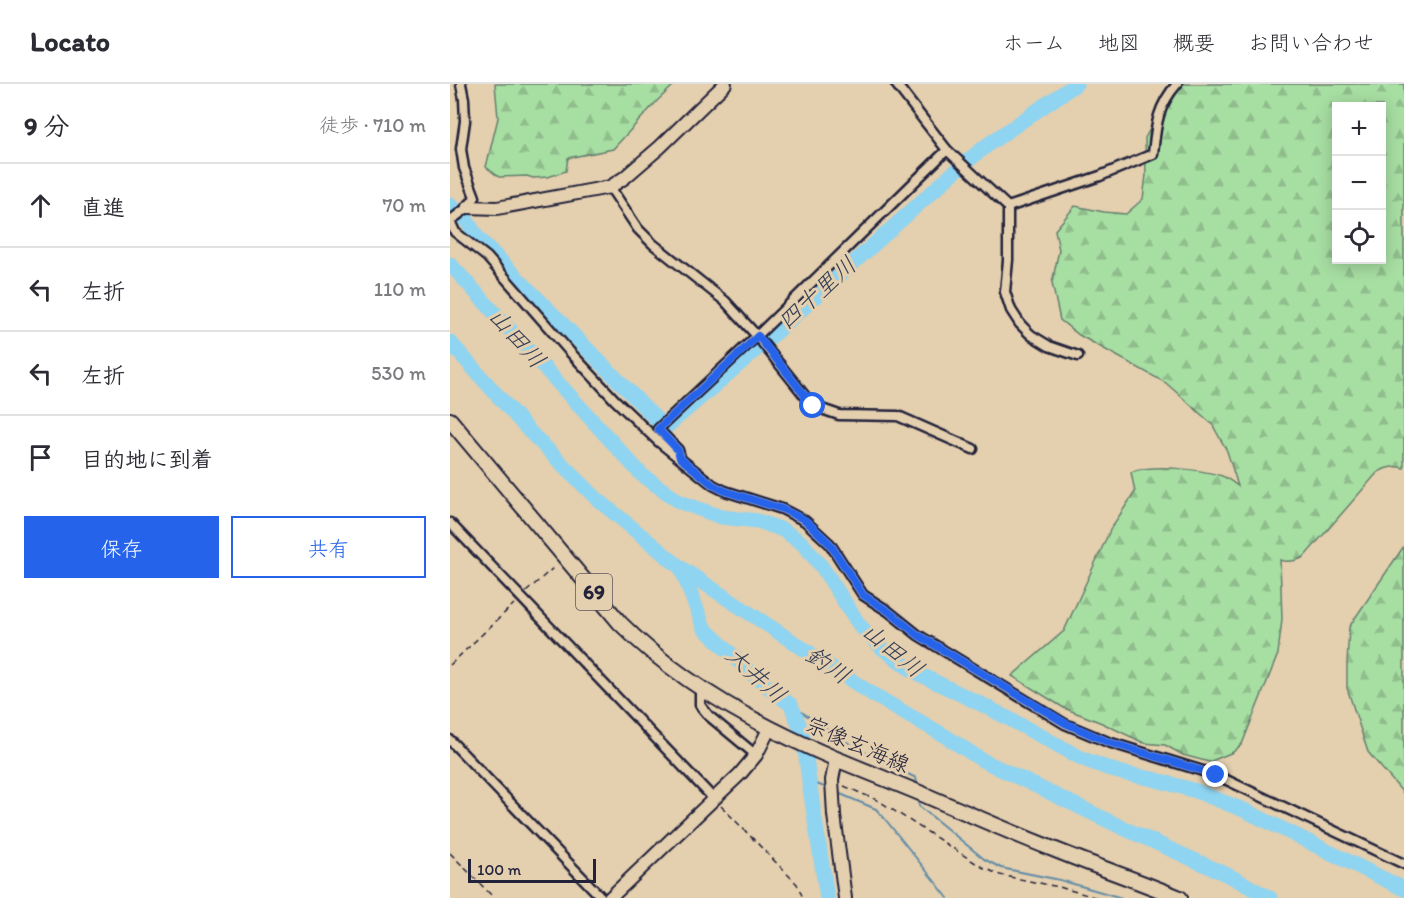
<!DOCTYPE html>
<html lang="ja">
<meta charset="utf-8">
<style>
:root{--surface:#fff;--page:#f2f2f3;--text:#2b2b33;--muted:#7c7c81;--line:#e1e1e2;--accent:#2563eb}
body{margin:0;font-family:Itim,"Klee One",sans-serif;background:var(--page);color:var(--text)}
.controls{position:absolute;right:18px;top:18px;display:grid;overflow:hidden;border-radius:0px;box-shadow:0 3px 15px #0003}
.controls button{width:54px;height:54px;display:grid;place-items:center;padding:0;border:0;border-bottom:2px solid var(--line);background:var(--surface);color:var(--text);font:30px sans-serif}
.scale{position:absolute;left:18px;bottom:15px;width:128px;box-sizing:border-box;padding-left:6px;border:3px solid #22223b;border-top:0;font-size:16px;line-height:21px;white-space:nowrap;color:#22223b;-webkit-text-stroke:4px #e4cfae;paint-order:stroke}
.stop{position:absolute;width:18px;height:18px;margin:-14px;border:4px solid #2563eb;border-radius:50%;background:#fff}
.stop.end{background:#2563eb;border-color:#fff;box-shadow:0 2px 6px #0008}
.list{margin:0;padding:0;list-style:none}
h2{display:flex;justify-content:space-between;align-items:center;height:78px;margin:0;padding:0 24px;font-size:26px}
h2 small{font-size:20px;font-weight:400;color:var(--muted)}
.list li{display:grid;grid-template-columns:39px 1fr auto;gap:18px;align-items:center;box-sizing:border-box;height:84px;padding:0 24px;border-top:2px solid var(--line)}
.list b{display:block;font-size:22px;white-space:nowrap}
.list em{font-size:20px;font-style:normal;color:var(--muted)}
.actions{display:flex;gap:12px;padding:18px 24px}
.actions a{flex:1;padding:14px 0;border:2px solid var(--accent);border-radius:0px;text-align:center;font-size:21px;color:var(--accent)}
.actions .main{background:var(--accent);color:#fff}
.icon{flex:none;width:33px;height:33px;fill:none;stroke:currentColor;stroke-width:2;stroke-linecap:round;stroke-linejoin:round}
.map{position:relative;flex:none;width:954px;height:814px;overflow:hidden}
header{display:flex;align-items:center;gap:36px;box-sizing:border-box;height:84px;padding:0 30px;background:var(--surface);border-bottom:2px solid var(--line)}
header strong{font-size:28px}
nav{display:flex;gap:33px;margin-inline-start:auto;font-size:21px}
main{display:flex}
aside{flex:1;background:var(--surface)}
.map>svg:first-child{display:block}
.forest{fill:url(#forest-firs);stroke:#64806e;stroke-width:1.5;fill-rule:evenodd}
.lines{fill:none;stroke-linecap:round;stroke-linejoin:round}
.stream{stroke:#638da8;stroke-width:2}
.river{stroke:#8fd4f1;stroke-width:15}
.street-casing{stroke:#22223b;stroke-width:13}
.secondary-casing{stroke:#22223b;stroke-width:16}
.primary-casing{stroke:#22223b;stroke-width:18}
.path{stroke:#22223b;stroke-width:1.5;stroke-dasharray:6 4.5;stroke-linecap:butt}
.street{stroke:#e4cfae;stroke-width:8}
.secondary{stroke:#e4cfae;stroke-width:12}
.primary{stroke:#e4cfae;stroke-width:14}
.route{stroke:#2563eb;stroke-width:8}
.labels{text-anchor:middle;stroke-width:6;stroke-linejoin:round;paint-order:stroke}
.shield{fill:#e4cfae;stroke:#5c565e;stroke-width:1.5}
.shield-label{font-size:21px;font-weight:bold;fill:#22223b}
.street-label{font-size:22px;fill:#22223b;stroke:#e4cfae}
.water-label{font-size:24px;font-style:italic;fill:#323d56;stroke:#e4cfae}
</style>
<header>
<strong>Locato</strong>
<nav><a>ホーム</a><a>地図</a><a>概要</a><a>お問い合わせ</a></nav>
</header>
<main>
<aside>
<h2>9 分<small>徒歩 · 710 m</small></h2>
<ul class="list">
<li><svg class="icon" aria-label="ahead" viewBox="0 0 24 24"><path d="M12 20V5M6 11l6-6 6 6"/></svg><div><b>直進</b></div><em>70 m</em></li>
<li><svg class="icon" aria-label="left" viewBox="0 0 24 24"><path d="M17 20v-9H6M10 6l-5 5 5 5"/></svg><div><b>左折</b></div><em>110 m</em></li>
<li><svg class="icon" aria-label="left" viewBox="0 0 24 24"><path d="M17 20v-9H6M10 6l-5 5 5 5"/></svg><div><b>左折</b></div><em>530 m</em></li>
<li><svg class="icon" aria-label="arrive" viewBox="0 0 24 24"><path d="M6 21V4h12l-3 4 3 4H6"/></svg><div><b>目的地に到着</b></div></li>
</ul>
<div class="actions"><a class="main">保存</a><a>共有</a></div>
</aside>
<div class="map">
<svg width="954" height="814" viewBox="0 0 954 814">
<defs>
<pattern id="forest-firs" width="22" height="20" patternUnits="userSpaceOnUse" patternTransform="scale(1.5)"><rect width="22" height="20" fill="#a7dea2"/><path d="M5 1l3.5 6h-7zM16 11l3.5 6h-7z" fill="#8fbe8c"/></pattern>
</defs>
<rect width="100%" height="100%" fill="#e4cfae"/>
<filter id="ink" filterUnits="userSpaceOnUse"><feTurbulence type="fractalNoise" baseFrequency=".0167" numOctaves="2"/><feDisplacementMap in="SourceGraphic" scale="12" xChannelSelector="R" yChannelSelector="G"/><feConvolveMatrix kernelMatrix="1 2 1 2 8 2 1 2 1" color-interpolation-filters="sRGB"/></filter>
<g filter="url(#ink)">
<g class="forest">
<polygon points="45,0 225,0 208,16 163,65 118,74 116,87 98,93 83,94 77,92 49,93 36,83 48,34"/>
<path d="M725,0H954V384C944,381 936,383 927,389L854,473C846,477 839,479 830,476L832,535L828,570L792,660L783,668L759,678L733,671L715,661L694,659L652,639L614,624L562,592L614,547L661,444L685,408L681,388C704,380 749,385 772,392C778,394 783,399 788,402L777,367L762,340L716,299L629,251L610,236L602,199L609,166L605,146L625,122L654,128L676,130L693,115L696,91L695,54ZM886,22H932V176H886Z"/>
<polygon points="954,462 954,710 918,668 897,604 897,580 899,543"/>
</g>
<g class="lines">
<g class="stream">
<polyline points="341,621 406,664 466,694 467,700"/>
<polyline points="359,697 377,704"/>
<polyline points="388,709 426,725 435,735 498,814"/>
<polyline points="469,718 469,722 534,775 551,784 610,796 672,814"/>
</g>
<g class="river">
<polyline points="0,121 16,135 27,153 215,344 322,252 511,82 540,59 626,0"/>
<polyline points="0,180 192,391 230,418 271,433 308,437 333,446 352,459 372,483 410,542 432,564 463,587 541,625 633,675 668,688 703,695 746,707 796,727 954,805"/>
<polyline points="0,258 79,347 147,415 231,484 422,610 495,652 532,676 673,744 782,793 820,814"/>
<polyline points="231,484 254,544 302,590 341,621 353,650 359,697 377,814"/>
</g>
<defs>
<g id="street">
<polyline points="446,0 497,66 558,123 558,176 555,208 561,226 570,240 581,251 599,262 628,272"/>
<polyline points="160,103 188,145 203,160 275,217 307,252 363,322 389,331 448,332 523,365"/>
<path d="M558,123L650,92L703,70C706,41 707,23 727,0"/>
<polyline points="0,137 5,148 37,173 120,268 165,316 209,358 263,401 275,407 332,425 355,437 380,460 413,511 438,527 468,551 615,640 658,658 766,691 954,780"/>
<polyline points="0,137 18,123 25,113 14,84 11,65 15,37 14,15 11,0"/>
<polyline points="230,373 228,366 208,345 307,252 497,66"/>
<polyline points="0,439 264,715"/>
<polyline points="250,604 250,621 259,632 306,671"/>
<polyline points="0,656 152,814"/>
</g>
<g id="secondary">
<polyline points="18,123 47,124 160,103 174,94 210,63 275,0"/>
<polyline points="386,675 382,696 384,731 395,814"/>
<polyline points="160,814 290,690 306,671 319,645"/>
</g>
<path id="primary" d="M0,336L170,539C230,599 306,641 384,674C415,687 446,699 477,712C517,729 557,747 598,763C642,781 686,796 730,814"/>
</defs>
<use href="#street" class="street-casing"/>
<use href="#secondary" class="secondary-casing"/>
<use href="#primary" class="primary-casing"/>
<g class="path">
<polyline points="76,508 103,484"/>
<polyline points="0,581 64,520"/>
<polyline points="394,702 429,717 532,783 550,791 609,803 648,814"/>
<polyline points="271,722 347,800 353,814"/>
<polyline points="0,769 44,814"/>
</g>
<use href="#street" class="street"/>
<use href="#secondary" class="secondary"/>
<use href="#primary" class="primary"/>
</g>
</g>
<g class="lines" filter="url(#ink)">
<polyline class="route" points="363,322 308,252 208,345 228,366 230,374 263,401 275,407 332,425 355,436 380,460 413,511 438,527 468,551 615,639 658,658 766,691"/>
</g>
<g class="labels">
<rect class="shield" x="126" y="490" width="36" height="36" rx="4.5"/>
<g class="shield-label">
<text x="144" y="515">69</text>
</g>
<g class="street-label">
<text transform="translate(408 660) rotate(23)" y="8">宗像玄海線</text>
</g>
<g class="water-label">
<text transform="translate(367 209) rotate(-42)" y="8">四十里川</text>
<text transform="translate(67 254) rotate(48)" y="8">山田川</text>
<text transform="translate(443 566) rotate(39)" y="8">山田川</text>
<text transform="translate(378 581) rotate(34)" y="8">釣川</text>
<text transform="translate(306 591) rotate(42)" y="8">大井川</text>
</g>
</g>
</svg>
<div class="controls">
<button>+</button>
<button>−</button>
<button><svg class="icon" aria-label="locate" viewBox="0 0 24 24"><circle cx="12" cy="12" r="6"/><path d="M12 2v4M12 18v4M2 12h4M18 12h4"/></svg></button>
</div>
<div class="scale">100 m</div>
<div class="stop" style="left:363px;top:322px"></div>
<div class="stop end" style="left:766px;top:691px"></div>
</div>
</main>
